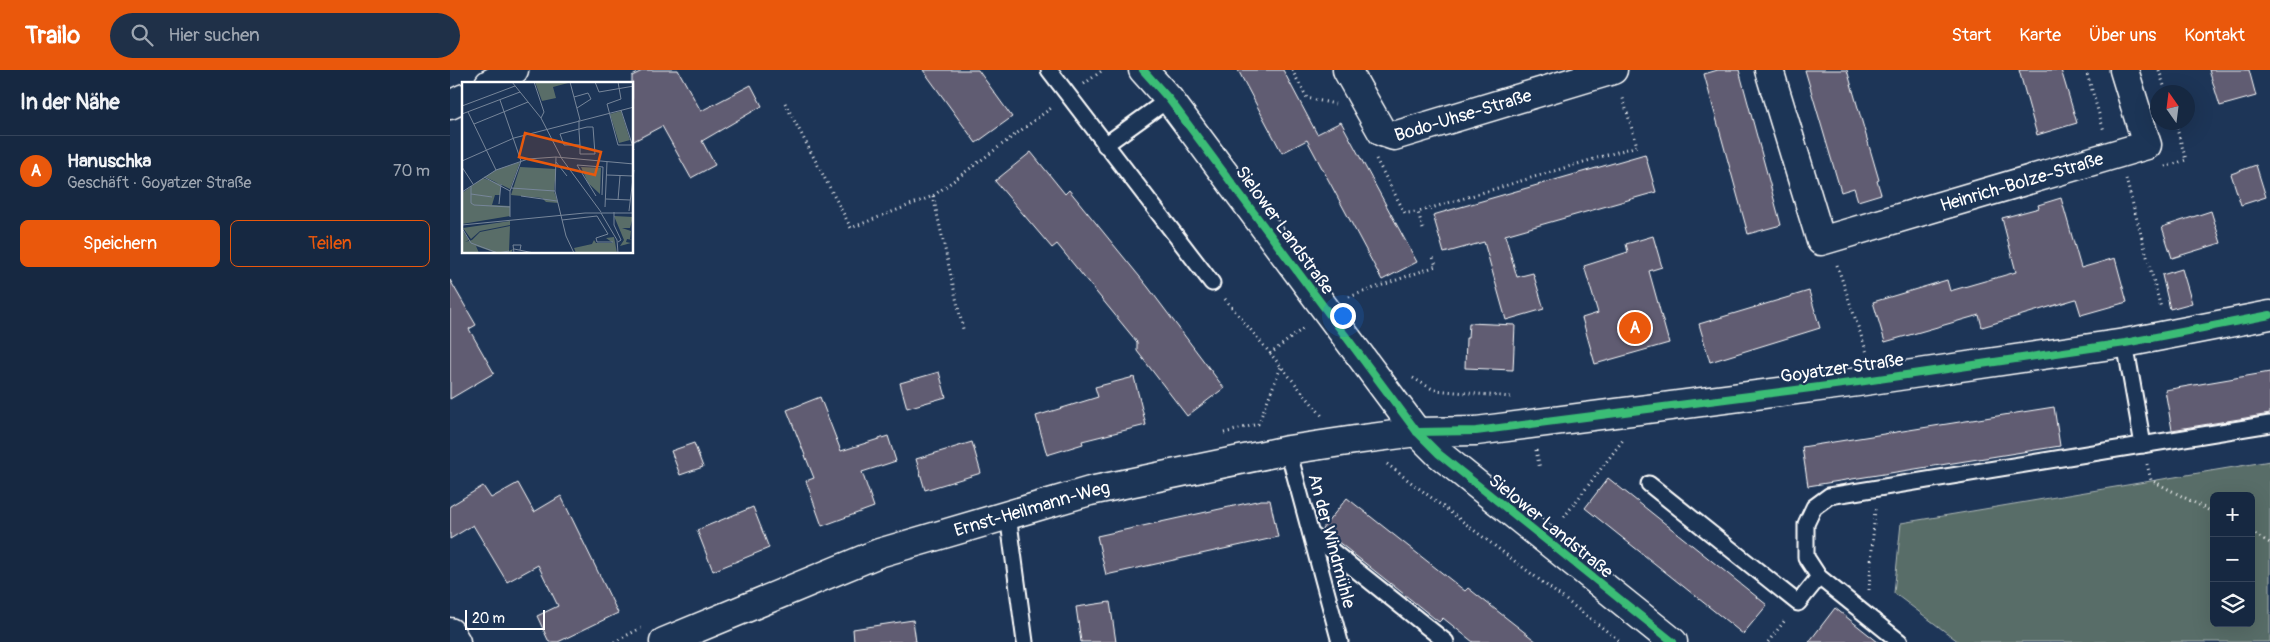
<!DOCTYPE html>
<html lang="de">
<meta charset="utf-8">
<style>
:root{--surface:#162841;--page:#1f3048;--text:#f1f3f6;--muted:#9ea6b1;--line:#35445a;--accent:#ea580c}
body{margin:0;font-family:Pangolin,sans-serif;background:var(--page);color:var(--text)}
.controls{position:absolute;right:15px;bottom:15px;display:grid;overflow:hidden;border-radius:8px;box-shadow:0 5px 20px #0002}
.controls button{width:45px;height:45px;display:grid;place-items:center;padding:0;border:0;border-bottom:1px solid var(--line);background:var(--surface);color:var(--text);font:25px sans-serif}
.compass{position:absolute;left:1700px;top:15px;width:45px;height:45px;border-radius:50%;background:var(--surface);box-shadow:0 5px 20px #0002;rotate:346deg}
.scale{position:absolute;left:15px;bottom:12px;width:80px;box-sizing:border-box;padding-left:5px;border:2px solid #fff;border-top:0;font-size:14px;line-height:18px;white-space:nowrap;color:#fff;-webkit-text-stroke:4px #1d3557;paint-order:stroke}
.you{position:absolute;left:892px;top:245px;width:18px;height:18px;margin:-12px;border:4px solid #fff;border-radius:50%;background:#1a73e8;box-shadow:0 0 0 8px #1a73e833}
.badge{display:grid;place-items:center;width:32px;height:32px;border-radius:50%;background:var(--accent);color:#fff;font-size:16px;font-weight:700}
.pin{position:absolute;translate:-50% -50%;border:2px solid #fff;box-shadow:0 1px 5px #0006}
.list{margin:0;padding:0;list-style:none}
h2{display:flex;justify-content:space-between;align-items:center;height:65px;margin:0;padding:0 20px;font-size:21px}
h2 small{font-size:16px;font-weight:400;color:var(--muted)}
.list li{display:grid;grid-template-columns:32px 1fr auto;gap:15px;align-items:center;box-sizing:border-box;height:70px;padding:0 20px;border-top:1px solid var(--line)}
.list b{display:block;font-size:19px;white-space:nowrap}
.list p{margin:0;font-size:16px;white-space:nowrap;color:var(--muted)}
.list em{font-size:16px;font-style:normal;color:var(--muted)}
.actions{display:flex;gap:10px;padding:15px 20px}
.actions a{flex:1;padding:11px 0;border:1px solid var(--accent);border-radius:8px;text-align:center;font-size:18px;color:var(--accent)}
.actions .main{background:var(--accent);color:#fff}
.icon{flex:none;width:28px;height:28px;fill:none;stroke:currentColor;stroke-width:2;stroke-linecap:round;stroke-linejoin:round}
.map{position:relative;flex:none;width:1820px;height:572px;overflow:hidden}
header{display:flex;align-items:center;gap:30px;box-sizing:border-box;height:70px;padding:0 25px;background:var(--accent);color:#fff}
header strong{font-size:24px}
nav{display:flex;gap:28px;margin-inline-start:auto;font-size:18px}
.search{width:350px;height:45px;background:var(--page);display:flex;align-items:center;gap:12px;box-sizing:border-box;padding:0 18px;border-radius:28px;color:var(--muted);font-size:19px}
main{display:flex}
aside{flex:1;background:var(--surface)}
.map>svg:first-child{display:block}
.green{fill:#596d68;stroke:#acb6b4;fill-rule:evenodd}
.building{fill:#615c72;stroke:#fff}
.lines{fill:none;stroke-linecap:round;stroke-linejoin:round}
.service-casing{stroke:#fff;stroke-width:19}
.minor-casing{stroke:#fff;stroke-width:31}
.secondary-casing{stroke:#fff;stroke-width:31}
.path{stroke:#fff;stroke-width:3;stroke-dasharray:1 4;stroke-linecap:butt}
.service{stroke:#1d3557;stroke-width:15}
.minor{stroke:#1d3557;stroke-width:28}
.secondary{stroke:#1d3557;stroke-width:28}
.cycleway-casing{stroke:#1d3557;stroke-width:11}
.cycleway{stroke:#3abd76;stroke-width:8}
.labels{text-anchor:middle;stroke-width:4.5;stroke-linejoin:round;paint-order:stroke}
.street-label{font-size:18px;fill:#fff;stroke:#1d3557}
.inset-road{fill:none;stroke:#77869a;stroke-width:1}
.view{fill:#e8590c;fill-opacity:0.15;stroke:#e8590c;stroke-width:2.5}
.inset-edge{fill:none;stroke:#fff;stroke-width:2.5}
</style>
<header>
<strong>Trailo</strong>
<div class="search"><svg class="icon" aria-label="search" viewBox="0 0 24 24"><circle cx="10" cy="10" r="6"/><path d="M15 15l6 6"/></svg>Hier suchen</div>
<nav><a>Start</a><a>Karte</a><a>Über uns</a><a>Kontakt</a></nav>
</header>
<main>
<aside>
<h2>In der Nähe<small></small></h2>
<ul class="list">
<li><span class="badge">A</span><div><b>Hanuschka</b><p>Geschäft · Goyatzer Straße</p></div><em>70 m</em></li>
</ul>
<div class="actions"><a class="main">Speichern</a><a>Teilen</a></div>
</aside>
<div class="map">
<svg width="1820" height="572" viewBox="0 0 1820 572">
<rect width="100%" height="100%" fill="#1d3557"/>
<filter id="ink" filterUnits="userSpaceOnUse"><feTurbulence type="fractalNoise" baseFrequency=".02" numOctaves="2"/><feDisplacementMap in="SourceGraphic" scale="10" xChannelSelector="R" yChannelSelector="G"/><feConvolveMatrix kernelMatrix="1 2 1 2 8 2 1 2 1" color-interpolation-filters="sRGB"/></filter>
<g filter="url(#ink)">
<path class="green" d="M1820,391V572H1509L1444,523L1451,453ZM1764,426H1801V553H1764Z"/>
<g class="building">
<polygon points="194,0 228,0 251,41 301,15 312,36 252,71 265,95 241,108 212,56 182,72 182,6"/>
<polygon points="473,0 528,0 562,47 526,73"/>
<polygon points="788,0 833,0 867,64 891,52 967,192 932,210 857,70 832,83"/>
<polygon points="1268,0 1289,0 1331,155 1298,164 1254,4"/>
<polygon points="1355,0 1397,0 1429,110 1427,111 1431,124 1408,131 1404,118 1391,122"/>
<polygon points="1569,0 1611,0 1627,53 1587,65"/>
<polygon points="1759,0 1799,0 1806,26 1770,36"/>
<polygon points="581,82 615,124 619,120 698,217 774,318 737,346 687,281 687,272 607,174 602,178 545,111"/>
<polygon points="1195,84 1206,122 1055,165 1067,207 1083,203 1094,239 1056,250 1034,172 994,183 983,145"/>
<polygon points="1806,95 1816,127 1791,135 1781,104"/>
<polygon points="1611,128 1631,198 1665,188 1677,232 1631,245 1626,229 1532,257 1529,245 1435,272 1423,232 1497,210 1500,221 1566,202 1552,148 1589,138 1588,135"/>
<polygon points="1761,141 1771,173 1722,188 1712,157"/>
<polygon points="1203,166 1212,197 1199,201 1219,273 1145,294 1132,248 1148,243 1134,196 1178,182 1176,174"/>
<polygon points="1732,199 1742,233 1720,239 1712,205"/>
<polygon points="0,210 26,255 19,259 44,303 0,329"/>
<polygon points="1359,221 1370,258 1260,292 1249,254"/>
<polygon points="1019,253 1065,255 1063,300 1015,298 1016,268 1018,268"/>
<polygon points="489,302 496,327 457,338 450,313"/>
<polygon points="1820,302 1820,344 1722,360 1715,320"/>
<polygon points="684,307 696,355 632,371 633,374 597,385 586,346 648,327 645,317"/>
<polygon points="370,327 391,381 438,366 446,391 412,402 424,437 372,456 356,411 364,408 337,340"/>
<polygon points="1604,337 1610,376 1358,416 1352,377"/>
<polygon points="522,372 531,403 475,420 466,389"/>
<polygon points="244,373 253,397 230,405 221,381"/>
<polygon points="1158,408 1317,535 1293,564 1135,438"/>
<polygon points="68,413 84,442 111,426 168,543 108,572 99,572 87,546 108,536 88,495 57,512 23,455 0,469 0,436 33,416 41,428"/>
<polygon points="897,428 1015,521 1018,518 1087,572 1023,572 993,548 989,552 872,459"/>
<polygon points="811,430 820,430 828,467 656,505 647,466"/>
<polygon points="303,437 319,478 263,501 247,460"/>
<polygon points="660,532 666,572 631,572 626,537"/>
<polygon points="1385,538 1428,572 1359,572"/>
<polygon points="463,550 466,572 404,572 403,559"/>
</g>
<g class="lines">
<defs>
<g id="service">
<polyline points="599,0 762,213"/>
<polyline points="655,75 719,29"/>
<polyline points="1675,273 1693,375"/>
<polyline points="838,380 890,572"/>
<polyline points="1199,414 1348,533 1369,507"/>
<polyline points="558,445 575,572"/>
<polyline points="861,464 996,572"/>
<polyline points="1450,572 1369,507 1356,487 1356,454 1364,437 1379,426 1820,354"/>
</g>
<g id="minor">
<path id="s1" d="M897,0L932,62L944,66L1163,0"/>
<path id="s2" d="M1319,0L1371,171L1697,75L1674,0"/>
<polyline points="39,14 64,0"/>
<polyline points="0,35 14,28"/>
<polyline points="0,562 6,572"/>
<path id="s3" d="M214,572L429,483L640,421L838,380L905,370L967,362L1026,361L1408,312L1675,273L1820,245"/>
</g>
<polyline id="secondary" points="693,0 719,29 967,362 989,384 1223,572"/>
</defs>
<use href="#service" class="service-casing"/>
<use href="#minor" class="minor-casing"/>
<use href="#secondary" class="secondary-casing"/>
<g class="path">
<polyline points="842,0 857,28 885,34"/>
<polyline points="1636,0 1654,61"/>
<polyline points="1709,0 1716,22"/>
<polyline points="634,14 653,0"/>
<polyline points="335,33 401,158 483,126 601,38"/>
<polyline points="926,89 955,143 968,142"/>
<polyline points="1715,97 1736,90 1725,52"/>
<polyline points="1676,109 1711,238"/>
<polyline points="483,126 513,259"/>
<polyline points="973,159 968,142 1187,76 1172,25"/>
<polyline points="1387,195 1417,283"/>
<polyline points="899,227 986,196 983,187"/>
<polyline points="775,229 873,347"/>
<polyline points="820,284 855,257"/>
<polyline points="963,308 984,320 1061,327"/>
<polyline points="774,363 808,354 831,297"/>
<polyline points="1086,380 1090,399"/>
<polyline points="937,394 1171,572"/>
<polyline points="1697,394 1701,410 1764,443"/>
<polyline points="1114,447 1173,370"/>
<polyline points="1801,462 1820,473"/>
<polyline points="1419,520 1425,439"/>
<polyline points="164,572 191,558"/>
<polyline points="1318,572 1336,549"/>
</g>
<use href="#service" class="service"/>
<use href="#minor" class="minor"/>
<use href="#secondary" class="secondary"/>
<defs>
<g id="cycleway">
<polyline points="693,0 719,29 967,362 989,384 1223,572"/>
<polyline points="967,362 1026,361 1408,312 1675,273 1820,245"/>
</g>
</defs>
<use href="#cycleway" class="cycleway-casing"/>
<use href="#cycleway" class="cycleway"/>
</g>
</g>
<g class="labels">
<g class="street-label">
<text dy="6" stroke="none"><textPath href="#s1" startOffset="156">Bodo-Uhse-Straße</textPath></text>
<text dy="6" stroke="none"><textPath href="#s2" startOffset="388">Heinrich-Bolze-Straße</textPath></text>
<text transform="translate(835 160) rotate(54)" y="6">Sielower Landstraße</text>
<text transform="translate(1392 298) rotate(-8)" y="6">Goyatzer Straße</text>
<text dy="6" stroke="none"><textPath href="#s3" startOffset="392">Ernst-Heilmann-Weg</textPath></text>
<text transform="translate(1101 456) rotate(39)" y="6">Sielower Landstraße</text>
<text transform="translate(882 471) rotate(75)" y="6">An der Windmühle</text>
</g>
</g>
<g transform="translate(12 12)">
<rect width="171" height="171" fill="#1d3557"/>
<path d="M73,0H106V1L91,5L94,16L80,19ZM159,29L168,58L157,61L148,32ZM58,80L48,107L23,95L34,88ZM58,85L94,87L92,109L96,121L84,120L80,116L49,113ZM119,85L139,86L138,112L126,101ZM21,96L38,102V113H33L30,123L48,124V134L0,142V111ZM152,134L171,135L168,146H160L169,149L168,157L171,158L165,157L164,160L169,161L158,164L162,158ZM48,139V143L18,149L9,157L1,146ZM48,144L47,169L51,167L49,171H34L14,164L17,171H0V147L7,158L3,160L10,158L18,150ZM152,155L155,171H114L112,166L130,162L132,158L134,161H151L144,156Z" fill="#596d68"/>
<path class="inset-road" d="M50,0L79,36L100,77L139,130M72,0L82,30L79,36M108,0L118,38M133,0L137,10L172,4M156,0L159,17L145,22L156,63H170M112,15L126,11L129,17L115,26M38,18L59,79L48,109V135M0,24L53,4M159,28L172,68M6,30L34,88M0,32L58,10M117,38V49L118,63V72H133L131,45H125L117,47L98,52L102,63H118M12,42L66,20M94,75L93,109L104,154L112,171M0,79L52,56L172,25M94,80L105,94M0,85L11,102M145,93L171,94M22,95L48,109M9,104V121L12,123L48,125M49,106L93,109M0,110L34,88L66,77L94,75L172,82M9,112L30,115M59,114L95,119M134,114L115,83L141,85L140,113M144,117L168,118M156,118L158,94M37,122L39,102M143,125L145,80M167,129L172,88M152,130V143L159,158L156,160M139,131L155,158L156,171M100,138L135,134L146,152L134,156L135,160H151M0,143L123,131H172M0,146L9,161L36,171L47,169M52,167L72,171M52,171L51,163H59L58,168"/>
<path class="view" d="M63,51L139,70L133,93L57,75Z"/>
<rect width="171" height="171" class="inset-edge"/>
</g>
</svg>
<div class="controls">
<button>+</button>
<button>−</button>
<button><svg class="icon" aria-label="layers" viewBox="0 0 24 24"><path d="M12 4l9 5-9 5-9-5zM3 14l9 5 9-5"/></svg></button>
</div>
<svg class="compass" viewBox="-18 -18 36 36"><path d="M0-13l5 13h-10z" fill="#e53935"/><path d="M0 13l5-13h-10z" fill="#9ea6b1"/></svg>
<div class="scale">20 m</div>
<div class="you"></div>
<div class="pin badge" style="left:1185px;top:258px">A</div>
</div>
</main>
